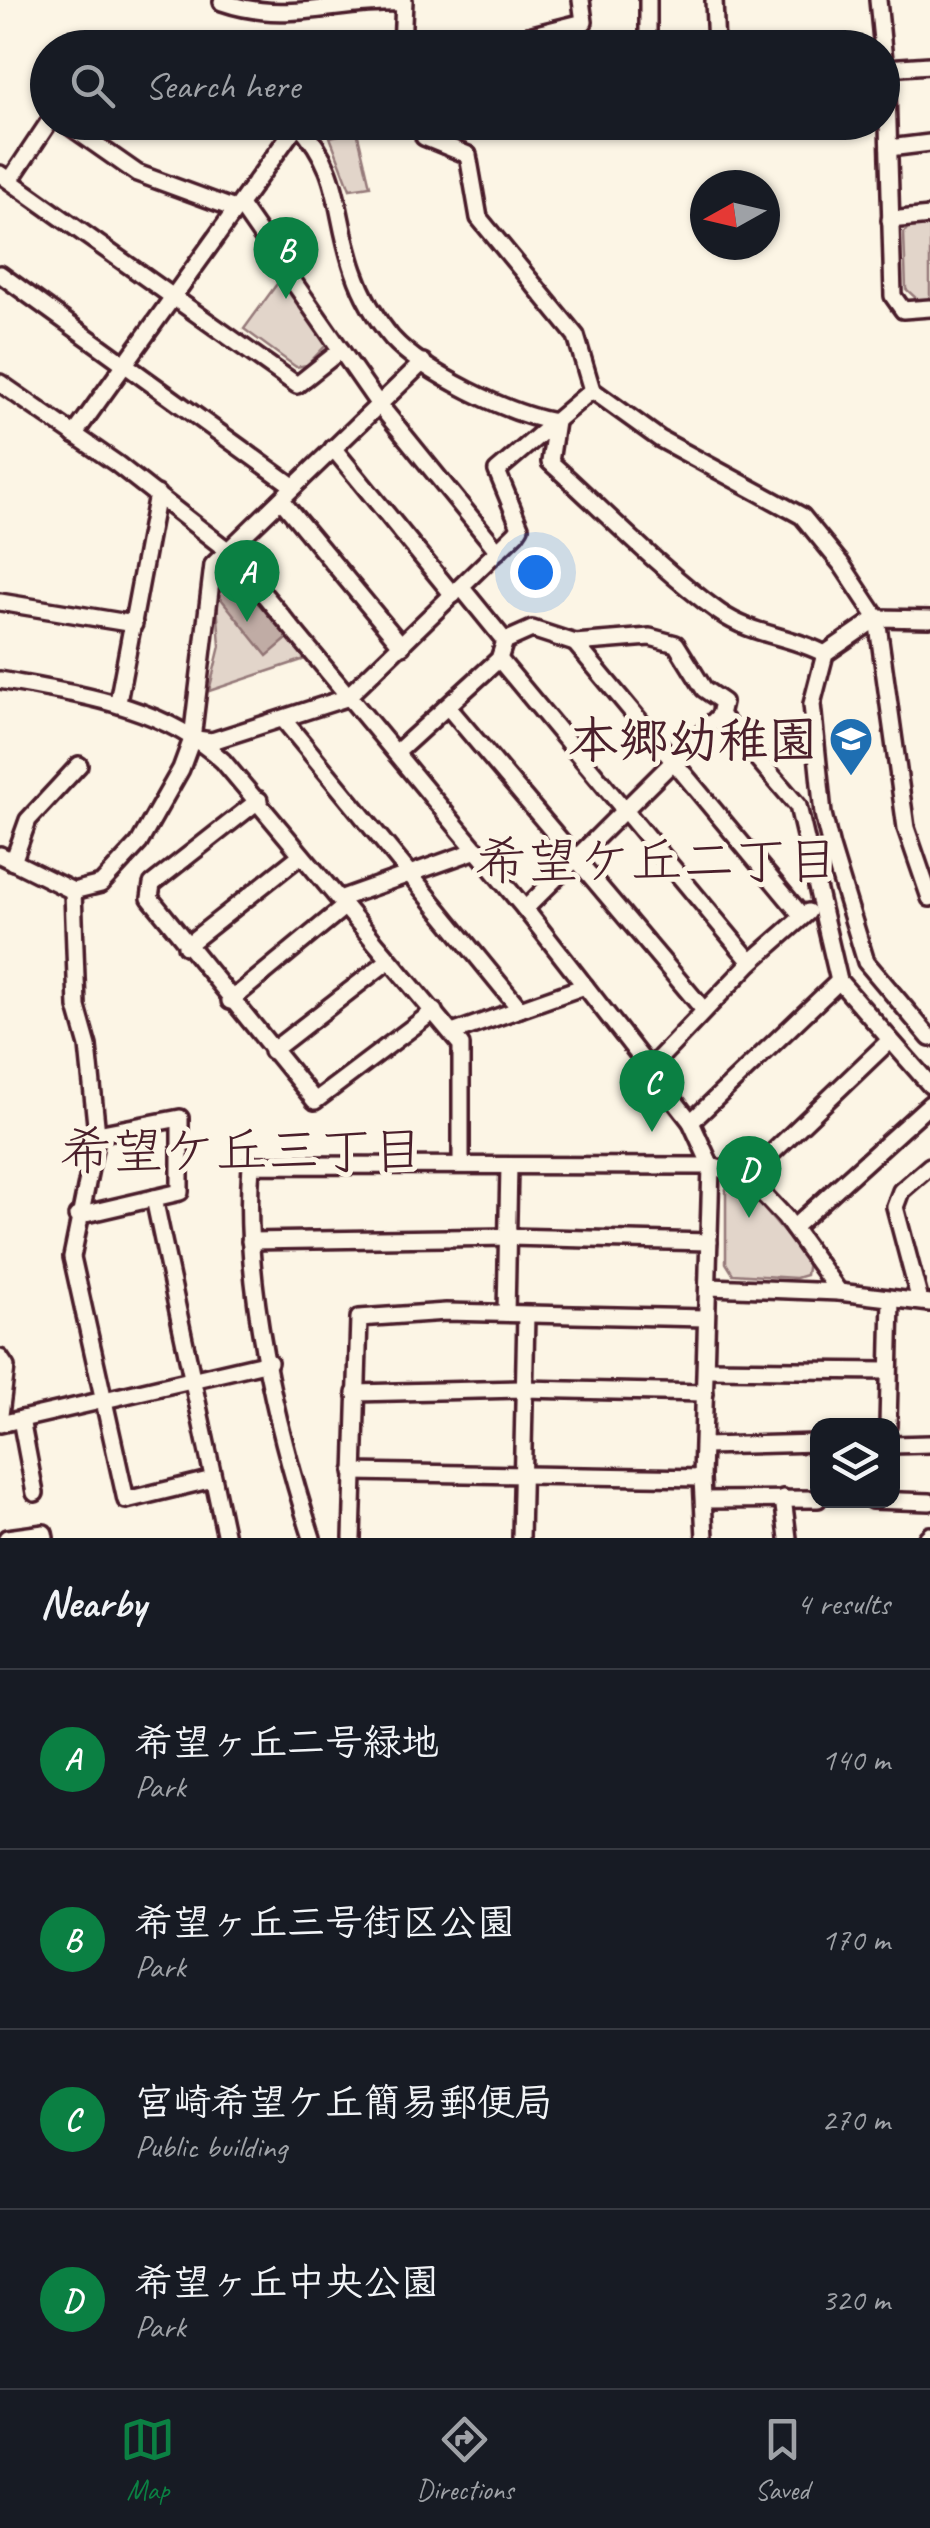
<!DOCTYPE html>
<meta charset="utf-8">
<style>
:root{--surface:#171b24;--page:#20242c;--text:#f1f3f6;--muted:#9ea1a6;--line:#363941;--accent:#0b8043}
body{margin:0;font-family:Caveat,"Klee One",sans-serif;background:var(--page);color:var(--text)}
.controls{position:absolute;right:30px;bottom:30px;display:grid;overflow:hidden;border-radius:20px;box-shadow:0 2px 8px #0004}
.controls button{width:90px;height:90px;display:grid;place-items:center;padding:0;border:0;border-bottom:2px solid var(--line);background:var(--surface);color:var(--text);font:50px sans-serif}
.compass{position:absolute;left:690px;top:170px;width:90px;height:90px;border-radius:50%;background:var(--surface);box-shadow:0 2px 8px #0004;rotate:262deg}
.you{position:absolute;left:535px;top:572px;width:35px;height:35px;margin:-25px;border:8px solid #fff;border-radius:50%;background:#1a73e8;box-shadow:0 0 0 15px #1a73e833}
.badge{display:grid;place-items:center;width:65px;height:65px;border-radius:50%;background:var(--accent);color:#fff;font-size:32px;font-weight:700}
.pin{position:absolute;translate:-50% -82px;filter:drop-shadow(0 2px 5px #0008)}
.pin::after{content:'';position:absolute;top:52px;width:35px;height:30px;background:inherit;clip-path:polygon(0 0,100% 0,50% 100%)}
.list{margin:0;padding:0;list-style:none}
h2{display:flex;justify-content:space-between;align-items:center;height:130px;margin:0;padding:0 40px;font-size:42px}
h2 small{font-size:32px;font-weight:400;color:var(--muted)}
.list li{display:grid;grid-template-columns:65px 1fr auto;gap:30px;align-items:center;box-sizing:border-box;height:180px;padding:0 40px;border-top:2px solid var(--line)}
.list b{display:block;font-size:38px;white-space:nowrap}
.list p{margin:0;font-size:32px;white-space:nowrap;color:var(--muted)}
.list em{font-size:32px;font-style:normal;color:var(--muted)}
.icon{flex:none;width:55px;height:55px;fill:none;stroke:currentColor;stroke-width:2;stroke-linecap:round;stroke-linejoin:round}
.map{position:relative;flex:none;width:930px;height:1538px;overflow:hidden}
.search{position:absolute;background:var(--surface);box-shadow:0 2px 8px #0004;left:30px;right:30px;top:30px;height:110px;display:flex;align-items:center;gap:25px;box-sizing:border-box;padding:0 35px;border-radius:55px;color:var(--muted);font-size:38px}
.sheet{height:850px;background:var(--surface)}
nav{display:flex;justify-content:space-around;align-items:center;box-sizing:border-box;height:140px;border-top:2px solid var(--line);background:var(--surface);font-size:28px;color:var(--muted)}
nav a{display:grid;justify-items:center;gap:5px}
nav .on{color:var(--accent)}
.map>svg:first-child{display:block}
.green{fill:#e2d5ca;stroke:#967a7a;stroke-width:2.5}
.water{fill:#c0aca5;stroke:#917474;stroke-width:2.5}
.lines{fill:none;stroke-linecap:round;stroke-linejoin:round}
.minor-casing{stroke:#4a1f2b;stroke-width:22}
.minor{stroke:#fcf5e5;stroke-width:15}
.labels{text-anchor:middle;stroke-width:10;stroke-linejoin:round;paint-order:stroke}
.poi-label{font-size:50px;font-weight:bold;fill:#4a1f2b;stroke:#fcf5e5;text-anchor:end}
.neighbourhood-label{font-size:52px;fill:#4a1f2b;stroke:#fcf5e5}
</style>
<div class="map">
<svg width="930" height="1538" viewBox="0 0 930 1538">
<rect width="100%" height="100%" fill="#fcf5e5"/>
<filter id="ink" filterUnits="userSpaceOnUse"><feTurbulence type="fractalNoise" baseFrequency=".01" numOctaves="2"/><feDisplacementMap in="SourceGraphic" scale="20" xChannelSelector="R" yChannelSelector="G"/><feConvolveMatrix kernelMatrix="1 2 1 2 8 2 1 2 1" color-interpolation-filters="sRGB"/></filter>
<g filter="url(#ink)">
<g class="green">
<polygon points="357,131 370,186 350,189 330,137"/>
<polygon points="930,224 930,300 919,301 906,289 904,233 908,227"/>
<polygon points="287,270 329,342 307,365 296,367 244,329"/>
<polygon points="229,560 305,659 209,691 220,646 216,587"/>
<polygon points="730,1181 740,1181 808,1261 806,1275 796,1278 733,1274 726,1263 726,1189"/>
</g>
<polygon class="water" points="229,562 288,638 267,656 218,595 221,572"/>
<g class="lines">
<defs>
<g id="minor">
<polyline points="714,0 716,48"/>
<polyline points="878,0 887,91 893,296 903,310 930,308"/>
<path d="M222,2C288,25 339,0 403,3"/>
<polyline points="505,42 584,22 581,0"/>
<polyline points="402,48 404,0"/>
<polyline points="648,48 648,0"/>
<polyline points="886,68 930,65"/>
<polyline points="64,122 137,173 235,209"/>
<path d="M297,122C344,174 333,211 354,271C362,295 376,319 392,338C424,373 510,415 556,422"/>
<polyline points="419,122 424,137 468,155 479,218 576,336 592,390 660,439 802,516 842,565 877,618 906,828 930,898"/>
<polyline points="889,148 930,143"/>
<polyline points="0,174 297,385 341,350"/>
<polyline points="11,179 49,122"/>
<polyline points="240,205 377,402 498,551"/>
<polyline points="890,220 930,216"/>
<polyline points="0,274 293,486"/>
<polyline points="0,383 117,464 227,550 525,909 691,1122 711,1166 702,1478 705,1538"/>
<path d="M556,422L550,462C603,510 662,571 719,612C753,636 790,635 825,654"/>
<polyline points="74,435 298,123"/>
<polyline points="333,448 453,595"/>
<polyline points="281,500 402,646"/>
<polyline points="461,587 505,641"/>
<polyline points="0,602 134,624"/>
<polyline points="930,619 877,618 825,654 812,704 823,814 831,847 866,962 930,1038"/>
<polyline points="575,643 802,916"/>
<polyline points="499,659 751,962"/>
<path d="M0,680C77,694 163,705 223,761L461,1045V1163"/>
<polyline points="118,702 157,494"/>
<polyline points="448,707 703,1009"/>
<polyline points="720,715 798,806 839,981 930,1085"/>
<polyline points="283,719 520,1009"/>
<polyline points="196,739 212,741 346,698 516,533 520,527 497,471 592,390"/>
<polyline points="396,753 499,659 505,641 532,629 575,643 650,637 676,644 704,689 723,702 720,715 525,909"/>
<polyline points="259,800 152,884 150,898 315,1101 434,1011"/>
<polyline points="0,855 73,891 101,884 139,843 181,769 192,739 213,565 423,362"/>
<polyline points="13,862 28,820 79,765"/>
<polyline points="73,891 77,1007 88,1046 97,1134 72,1257 126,1500 213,1479"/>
<polyline points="339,899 477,850"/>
<polyline points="186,946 301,855"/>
<polyline points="230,1001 344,907"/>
<polyline points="452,1033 585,986"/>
<polyline points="272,1051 388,961"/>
<polyline points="650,1068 751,962 808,912"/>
<polyline points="691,1122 839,981"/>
<polyline points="747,1177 890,1040"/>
<polyline points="154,1198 226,1538"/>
<polyline points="77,1216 180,1192 180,1118 97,1134"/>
<polyline points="793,1228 930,1104"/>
<polyline points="250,1241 509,1237 709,1242"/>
<polyline points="709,1287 839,1292 930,1303"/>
<polyline points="920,1301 895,1207 901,1191 930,1166"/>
<polyline points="506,1313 509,1166"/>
<polyline points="0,1358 6,1367 0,1415"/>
<polyline points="706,1369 887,1371"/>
<polyline points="355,1393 523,1389 705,1393"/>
<polyline points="21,1419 35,1493"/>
<polyline points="0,1424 269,1362"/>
<polyline points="888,1426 891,1299"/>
<polyline points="892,1445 930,1444"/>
<polyline points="704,1446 818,1443"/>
<polyline points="353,1472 702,1478"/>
<polyline points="783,1498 788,1538"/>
<polyline points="704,1500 818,1499"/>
<polyline points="872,1500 930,1502"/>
<polyline points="7,1538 44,1533 45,1538"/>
<path d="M312,1538C276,1427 242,1282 251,1165L711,1166L747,1177L785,1217L839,1292"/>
<polyline points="352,1538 359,1318 446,1312 705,1318"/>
<polyline points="521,1538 526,1315"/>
<polyline points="927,1538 930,1535"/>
</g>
</defs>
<use href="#minor" class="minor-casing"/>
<use href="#minor" class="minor"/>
</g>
</g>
<defs>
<symbol id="school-pin" viewBox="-11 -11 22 30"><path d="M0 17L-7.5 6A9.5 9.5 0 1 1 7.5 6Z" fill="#1f6fb2" stroke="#fcf5e5"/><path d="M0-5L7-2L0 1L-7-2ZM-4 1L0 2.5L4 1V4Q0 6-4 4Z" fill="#fff"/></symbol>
</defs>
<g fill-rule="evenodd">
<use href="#school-pin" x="826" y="714" width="50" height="68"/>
</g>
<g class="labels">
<g class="poi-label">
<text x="818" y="757">本郷幼稚園</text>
</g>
<g class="neighbourhood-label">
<text x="657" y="878">希望ケ丘二丁目</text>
<text x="242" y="1168">希望ケ丘三丁目</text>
</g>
</g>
</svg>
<div class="controls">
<button><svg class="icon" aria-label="layers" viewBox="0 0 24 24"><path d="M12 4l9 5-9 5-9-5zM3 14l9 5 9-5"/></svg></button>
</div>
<svg class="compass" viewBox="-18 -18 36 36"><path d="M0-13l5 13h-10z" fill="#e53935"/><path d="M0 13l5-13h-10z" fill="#9ea1a6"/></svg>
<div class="you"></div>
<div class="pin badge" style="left:247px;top:622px">A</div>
<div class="pin badge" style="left:286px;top:299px">B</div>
<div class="pin badge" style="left:652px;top:1132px">C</div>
<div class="pin badge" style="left:749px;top:1218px">D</div>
<div class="search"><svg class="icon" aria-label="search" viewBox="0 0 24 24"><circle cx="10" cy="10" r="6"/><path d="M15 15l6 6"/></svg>Search here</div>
</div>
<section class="sheet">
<h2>Nearby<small>4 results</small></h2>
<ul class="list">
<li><span class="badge">A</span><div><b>希望ヶ丘二号緑地</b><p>Park</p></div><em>140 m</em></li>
<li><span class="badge">B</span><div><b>希望ヶ丘三号街区公園</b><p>Park</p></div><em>170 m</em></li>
<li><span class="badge">C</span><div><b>宮崎希望ケ丘簡易郵便局</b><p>Public building</p></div><em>270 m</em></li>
<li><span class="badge">D</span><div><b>希望ヶ丘中央公園</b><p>Park</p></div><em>320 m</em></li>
</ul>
</section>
<nav>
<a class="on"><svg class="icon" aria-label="map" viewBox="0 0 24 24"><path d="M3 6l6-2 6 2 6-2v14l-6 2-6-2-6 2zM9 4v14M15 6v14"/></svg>Map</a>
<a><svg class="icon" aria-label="directions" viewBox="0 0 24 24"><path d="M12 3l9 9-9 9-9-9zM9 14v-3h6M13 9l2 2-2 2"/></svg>Directions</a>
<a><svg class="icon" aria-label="saved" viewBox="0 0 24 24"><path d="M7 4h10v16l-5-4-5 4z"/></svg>Saved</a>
</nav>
